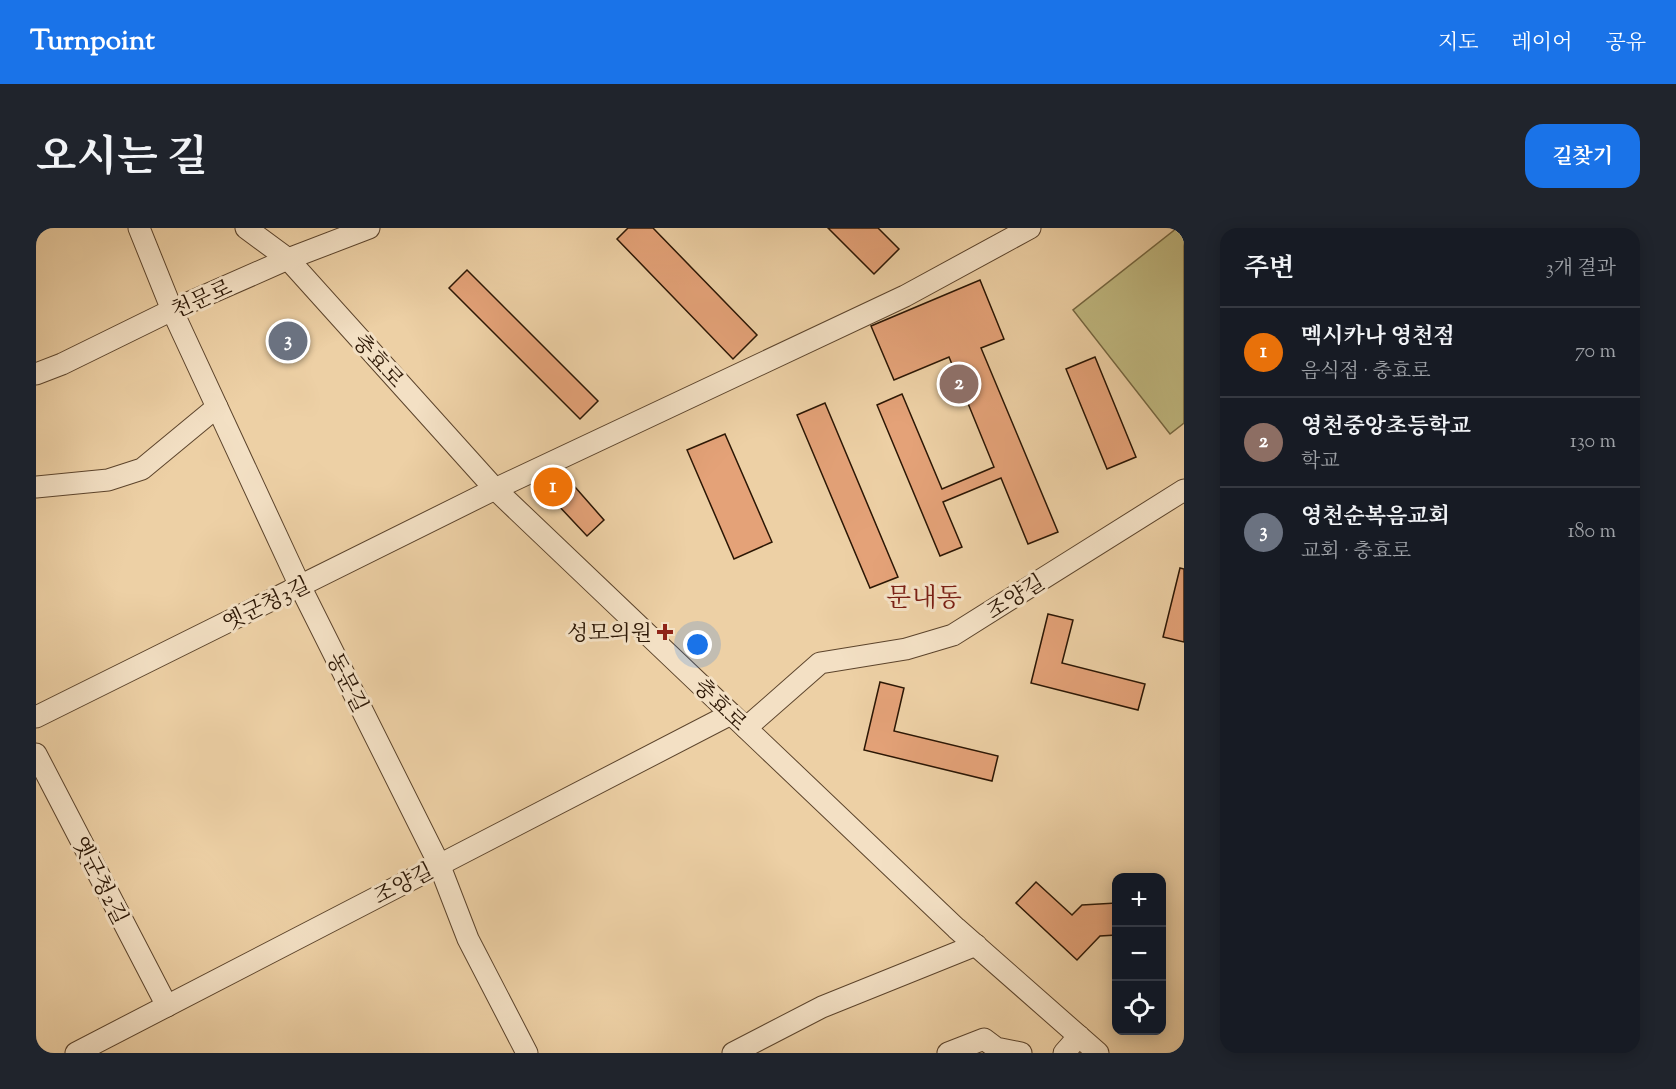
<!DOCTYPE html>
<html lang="ko">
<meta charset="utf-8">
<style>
:root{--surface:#171b24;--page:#20242c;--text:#f1f3f6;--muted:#9ea1a6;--line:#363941;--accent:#1a73e8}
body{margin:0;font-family:"Sorts Mill Goudy","Noto Serif KR",serif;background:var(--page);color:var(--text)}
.controls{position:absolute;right:18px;bottom:18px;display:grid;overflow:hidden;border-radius:12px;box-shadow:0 3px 15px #0003}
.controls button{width:54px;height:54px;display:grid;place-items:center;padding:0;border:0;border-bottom:2px solid var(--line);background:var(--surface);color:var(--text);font:30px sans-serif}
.you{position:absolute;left:662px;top:417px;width:21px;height:21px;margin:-15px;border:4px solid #fff;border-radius:50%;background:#1a73e8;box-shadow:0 0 0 9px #1a73e833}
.badge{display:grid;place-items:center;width:39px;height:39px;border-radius:50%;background:var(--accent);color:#fff;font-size:20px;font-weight:700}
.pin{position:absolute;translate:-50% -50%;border:3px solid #fff;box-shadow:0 2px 6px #0006}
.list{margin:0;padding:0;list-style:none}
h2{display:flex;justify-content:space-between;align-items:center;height:78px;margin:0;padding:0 24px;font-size:26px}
h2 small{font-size:20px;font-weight:400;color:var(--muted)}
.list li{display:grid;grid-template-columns:39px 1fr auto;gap:18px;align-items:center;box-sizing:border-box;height:90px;padding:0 24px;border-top:2px solid var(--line)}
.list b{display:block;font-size:22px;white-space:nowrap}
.list p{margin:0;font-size:20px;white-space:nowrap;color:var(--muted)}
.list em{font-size:20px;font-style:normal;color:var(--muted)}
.icon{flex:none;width:33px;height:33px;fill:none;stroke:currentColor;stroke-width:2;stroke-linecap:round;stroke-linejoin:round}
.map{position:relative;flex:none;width:1148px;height:825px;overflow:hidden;border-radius:18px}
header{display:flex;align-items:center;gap:36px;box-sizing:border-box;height:84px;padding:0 30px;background:var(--accent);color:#fff}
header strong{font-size:28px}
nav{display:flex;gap:33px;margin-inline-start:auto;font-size:21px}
.intro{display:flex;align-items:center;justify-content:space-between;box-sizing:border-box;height:144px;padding:0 36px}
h1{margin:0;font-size:42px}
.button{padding:15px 27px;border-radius:18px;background:var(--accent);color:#fff;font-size:21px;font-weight:700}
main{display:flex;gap:36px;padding:0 36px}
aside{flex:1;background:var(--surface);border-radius:18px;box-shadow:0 3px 15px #0003}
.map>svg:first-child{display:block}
.green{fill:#c0b981;stroke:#766842;stroke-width:1.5}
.building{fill:#e4a278;stroke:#2b1604;stroke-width:1.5}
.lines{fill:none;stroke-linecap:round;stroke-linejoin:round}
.minor-casing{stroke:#5c442c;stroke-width:23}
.minor{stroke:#f3e0c4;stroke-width:21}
.poi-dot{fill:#8f2418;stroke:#f3e0c4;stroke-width:2}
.labels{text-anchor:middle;stroke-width:6;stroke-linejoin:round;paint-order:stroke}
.street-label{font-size:22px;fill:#2b1604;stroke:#f3e0c4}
.poi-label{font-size:22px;fill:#2b1604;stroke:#f3e0c4;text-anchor:end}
.quarter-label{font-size:26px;fill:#7a1f14;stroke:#f3e0c4}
</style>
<header>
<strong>Turnpoint</strong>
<nav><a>지도</a><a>레이어</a><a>공유</a></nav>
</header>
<div class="intro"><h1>오시는 길</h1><a class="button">길찾기</a></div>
<main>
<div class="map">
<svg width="1148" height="825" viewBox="0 0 1148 825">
<rect width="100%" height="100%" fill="#edd0a5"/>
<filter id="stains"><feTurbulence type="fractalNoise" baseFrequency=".00333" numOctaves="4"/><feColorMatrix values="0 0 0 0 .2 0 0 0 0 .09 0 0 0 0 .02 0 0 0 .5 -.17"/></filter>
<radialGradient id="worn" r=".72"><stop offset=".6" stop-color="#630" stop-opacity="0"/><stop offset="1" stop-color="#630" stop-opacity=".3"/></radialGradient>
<polygon class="green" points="1141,0 1148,0 1148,195 1134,206 1037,82"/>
<g class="building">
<polygon points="592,0 617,0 721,107 697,131 581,11"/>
<polygon points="792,0 842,0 863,21 838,46"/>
<polygon points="431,42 562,173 544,191 413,60"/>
<polygon points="944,52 968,111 945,120 1022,304 992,316 965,250 907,274 926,319 904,328 841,177 866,166 906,261 958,239 913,129 858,152 835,98"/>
<polygon points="1059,129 1100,229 1071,241 1030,141"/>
<polygon points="789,175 862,349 834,360 761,187"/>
<polygon points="689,206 736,314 698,331 651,222"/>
<polygon points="524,243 531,265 517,271 501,253"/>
<polygon points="539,259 568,292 551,308 521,276"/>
<polygon points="1144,340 1148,341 1148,414 1127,409"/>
<polygon points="1012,386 1037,392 1026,435 1109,456 1102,482 995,455"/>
<polygon points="844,454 868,460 858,503 962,528 956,553 828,522"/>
<polygon points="1000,654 1036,687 1046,677 1080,675 1080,707 1064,708 1041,732 980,675"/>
</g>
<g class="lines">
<defs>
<g id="minor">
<polyline points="103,0 136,82 264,358 403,636 432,711 491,825"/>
<polyline points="210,0 252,31 459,261 920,700 1062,825"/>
<polyline points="0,146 26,136 136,82 252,31 333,0"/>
<polyline points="0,259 72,252 106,241 181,179"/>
<polyline points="0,489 459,261 869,68 994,0"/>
<polyline points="710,500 784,435 870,421 917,407 1148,262"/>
<polyline points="0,526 131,778"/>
<polyline points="40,825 695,486"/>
<polyline points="697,825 786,779 940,717"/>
<polyline points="912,825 948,811 960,820 985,825"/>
<polyline points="1028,825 1043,808"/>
</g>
</defs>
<use href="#minor" class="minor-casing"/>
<use href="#minor" class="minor"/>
</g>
<path class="poi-dot" d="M626 395h6v6h6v6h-6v6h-6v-6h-6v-6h6z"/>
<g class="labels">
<g class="street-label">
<text transform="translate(165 70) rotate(-24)" y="8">천문로</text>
<text transform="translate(343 132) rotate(48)" y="8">충효로</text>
<text transform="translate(979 368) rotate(-32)" y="8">조양길</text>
<text transform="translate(230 375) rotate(-26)" y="8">옛군청3길</text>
<text transform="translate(312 454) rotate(63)" y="8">동문길</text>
<text transform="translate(685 476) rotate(44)" y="8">충효로</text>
<text transform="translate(65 652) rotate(63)" y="8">옛군청2길</text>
<text transform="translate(367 655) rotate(-27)" y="8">조양길</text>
</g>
<g class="poi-label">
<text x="616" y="412">성모의원</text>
</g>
<g class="quarter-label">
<text x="888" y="378">문내동</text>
</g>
</g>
<rect width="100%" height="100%" filter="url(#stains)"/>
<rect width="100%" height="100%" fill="url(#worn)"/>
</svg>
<div class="controls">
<button>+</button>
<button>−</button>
<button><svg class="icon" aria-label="locate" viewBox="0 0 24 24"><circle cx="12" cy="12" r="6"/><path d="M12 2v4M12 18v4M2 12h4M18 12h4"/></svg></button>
</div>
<div class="you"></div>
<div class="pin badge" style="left:517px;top:259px;background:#e8710a">1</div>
<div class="pin badge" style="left:923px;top:156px;background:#8d6e63">2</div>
<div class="pin badge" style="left:252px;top:113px;background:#6b7280">3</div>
</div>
<aside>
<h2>주변<small>3개 결과</small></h2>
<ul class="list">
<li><span class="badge" style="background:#e8710a">1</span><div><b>멕시카나 영천점</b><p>음식점 · 충효로</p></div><em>70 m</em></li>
<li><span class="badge" style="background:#8d6e63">2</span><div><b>영천중앙초등학교</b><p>학교</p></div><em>130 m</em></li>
<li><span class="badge" style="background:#6b7280">3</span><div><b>영천순복음교회</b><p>교회 · 충효로</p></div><em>180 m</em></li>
</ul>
</aside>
</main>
